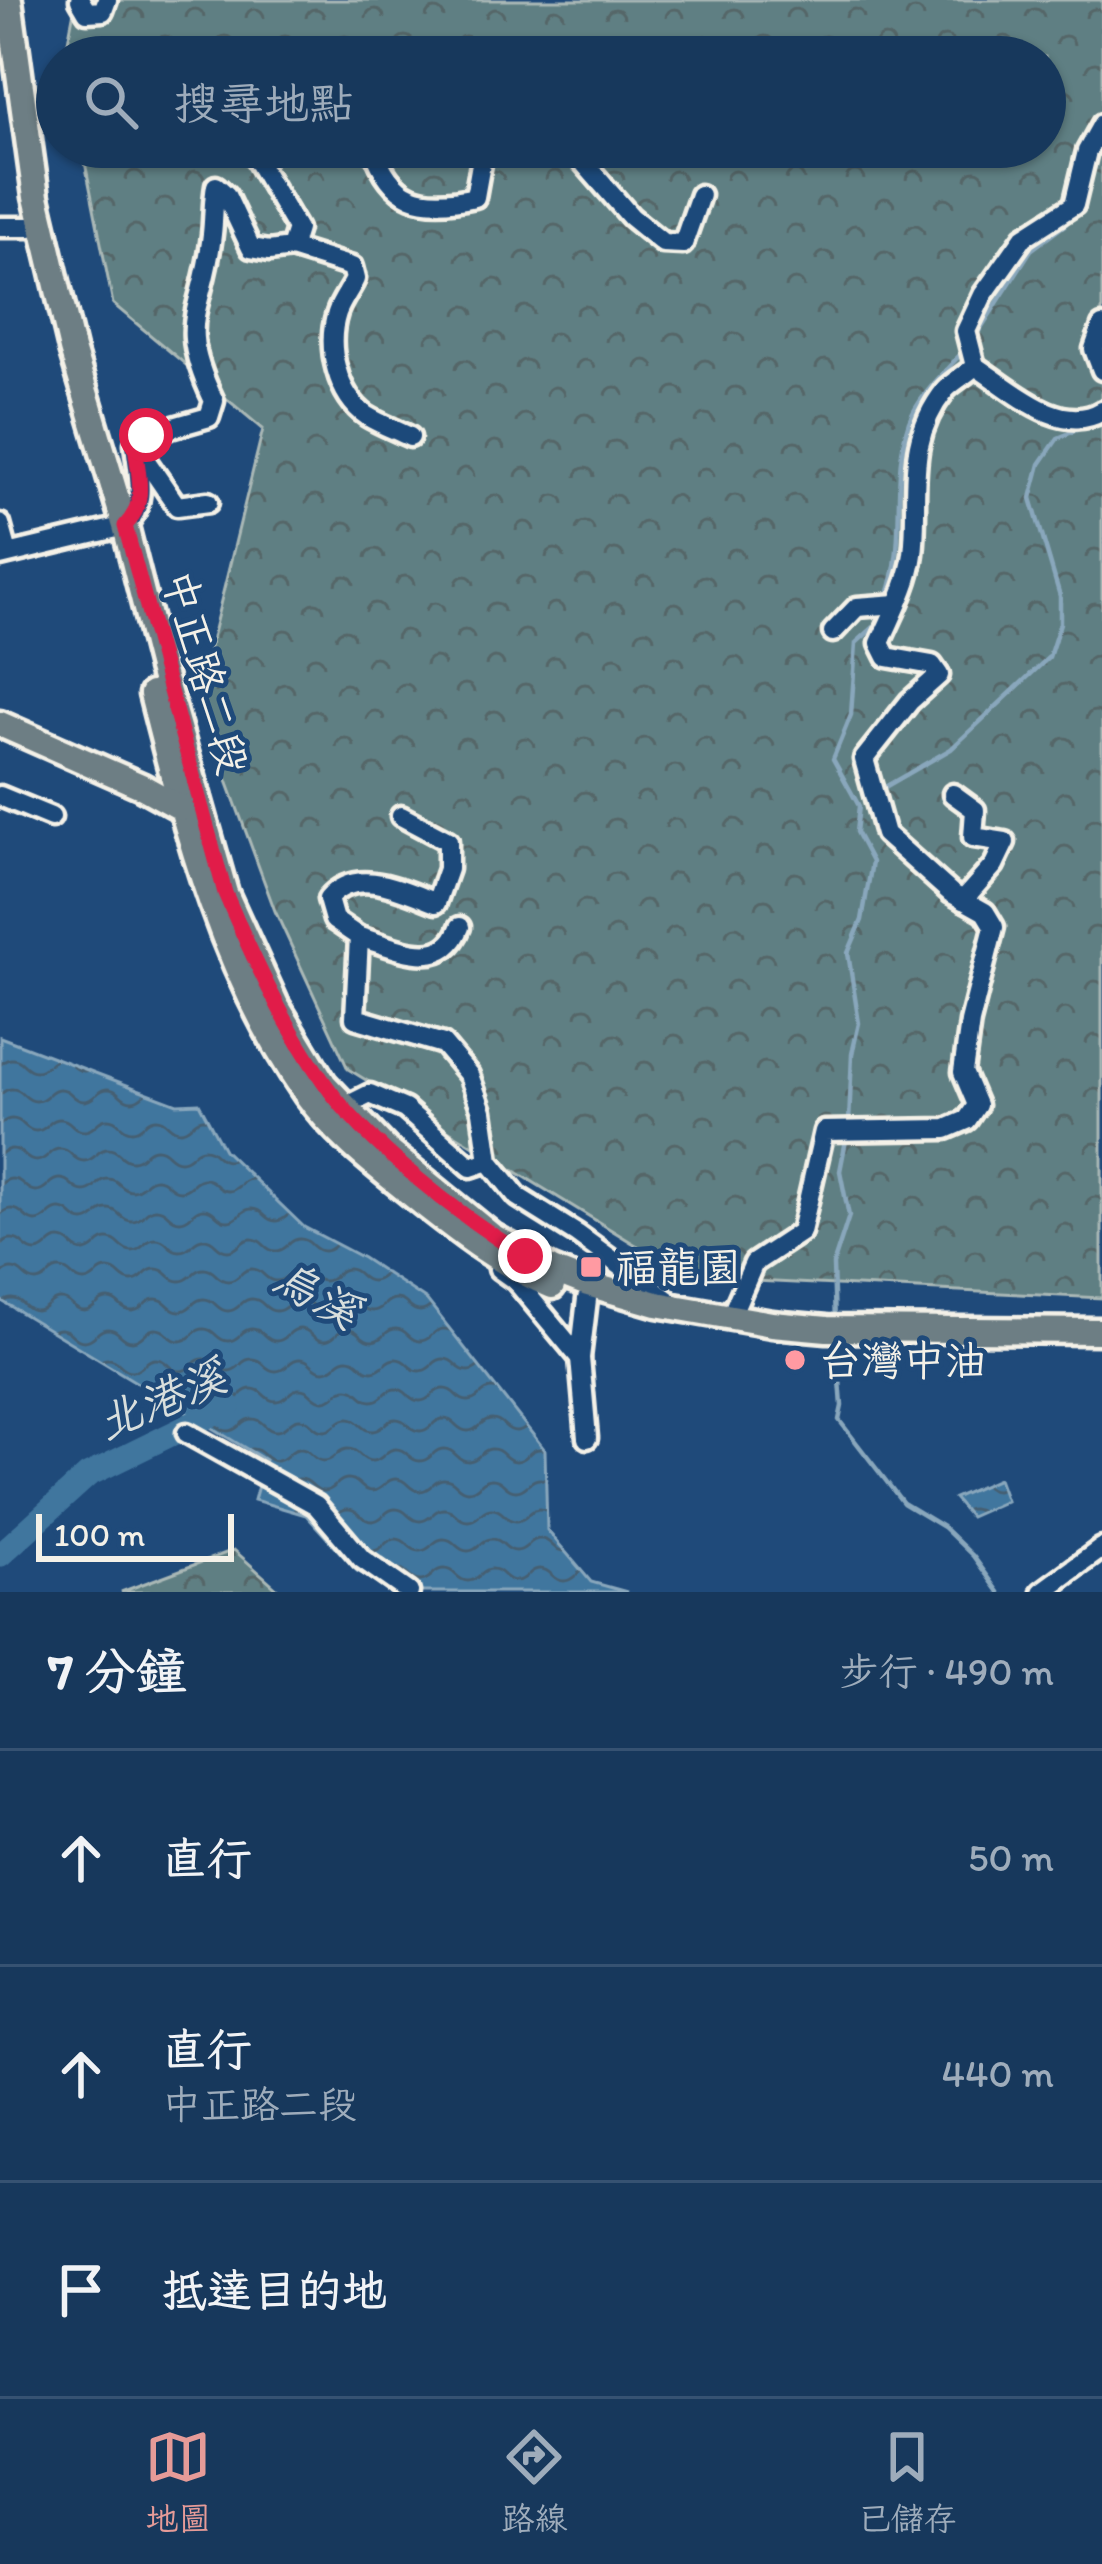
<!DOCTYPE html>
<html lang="zh-TW">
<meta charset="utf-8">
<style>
:root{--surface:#17385c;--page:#244365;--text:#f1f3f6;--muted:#9eacbb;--line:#365272;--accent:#e69b98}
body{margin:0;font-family:Itim,"LXGW WenKai TC",sans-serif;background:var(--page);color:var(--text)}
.scale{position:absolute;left:36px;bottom:30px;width:198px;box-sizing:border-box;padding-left:12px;border:6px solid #f4f1e8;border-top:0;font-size:33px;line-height:42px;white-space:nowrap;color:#f4f1e8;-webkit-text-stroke:9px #1f4a7a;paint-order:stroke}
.stop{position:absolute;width:36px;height:36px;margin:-27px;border:9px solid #e11d48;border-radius:50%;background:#fff}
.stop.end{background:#e11d48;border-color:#fff;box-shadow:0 3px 12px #0008}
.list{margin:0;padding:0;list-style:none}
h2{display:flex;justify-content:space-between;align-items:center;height:156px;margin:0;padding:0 48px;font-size:51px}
h2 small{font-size:39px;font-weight:400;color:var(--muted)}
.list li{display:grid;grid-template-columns:78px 1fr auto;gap:36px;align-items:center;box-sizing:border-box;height:216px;padding:0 48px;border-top:3px solid var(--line)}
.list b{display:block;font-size:45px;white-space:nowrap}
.list p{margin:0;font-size:39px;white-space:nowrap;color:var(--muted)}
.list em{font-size:39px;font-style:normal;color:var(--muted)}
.icon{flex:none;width:66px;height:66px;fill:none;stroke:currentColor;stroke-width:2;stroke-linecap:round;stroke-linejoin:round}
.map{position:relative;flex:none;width:1102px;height:1592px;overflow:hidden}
.search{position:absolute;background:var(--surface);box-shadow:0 3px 9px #0004;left:36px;right:36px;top:36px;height:132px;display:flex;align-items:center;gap:30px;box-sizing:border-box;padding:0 42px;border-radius:66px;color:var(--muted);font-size:45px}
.sheet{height:804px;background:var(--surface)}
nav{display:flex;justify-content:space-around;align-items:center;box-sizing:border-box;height:168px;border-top:3px solid var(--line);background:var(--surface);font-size:33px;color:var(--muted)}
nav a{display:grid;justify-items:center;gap:6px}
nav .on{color:var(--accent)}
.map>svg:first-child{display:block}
.forest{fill:url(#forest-crowns);stroke:#aab8b6;stroke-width:3}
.water{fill:url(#water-waves);stroke:#89a7bc;stroke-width:3}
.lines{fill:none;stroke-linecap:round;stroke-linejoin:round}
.stream{stroke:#89a7bc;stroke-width:4.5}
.river{stroke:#41769e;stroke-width:24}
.minor-casing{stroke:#f4f1e8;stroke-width:27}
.major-casing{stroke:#f4f1e8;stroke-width:33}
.minor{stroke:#1f4a7a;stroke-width:18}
.major{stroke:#6d7e84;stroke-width:24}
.route{stroke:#e11d48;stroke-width:15}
.poi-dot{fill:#ff9aa2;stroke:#1f4a7a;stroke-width:4.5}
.labels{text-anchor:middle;stroke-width:10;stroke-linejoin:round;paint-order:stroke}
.street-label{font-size:42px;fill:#f4f1e8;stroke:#1f4a7a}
.poi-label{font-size:42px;fill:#f4f1e8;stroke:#1f4a7a;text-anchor:start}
.water-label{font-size:45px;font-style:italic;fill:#d9dfdd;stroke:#1f4a7a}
</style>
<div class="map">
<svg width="1102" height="1592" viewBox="0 0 1102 1592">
<defs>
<pattern id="forest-crowns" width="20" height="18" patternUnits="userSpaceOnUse" patternTransform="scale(3)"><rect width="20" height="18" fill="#5f7f83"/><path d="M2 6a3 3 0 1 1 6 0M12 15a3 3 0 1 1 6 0" fill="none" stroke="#556668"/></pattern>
<pattern id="water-waves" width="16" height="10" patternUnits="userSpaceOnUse" patternTransform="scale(3)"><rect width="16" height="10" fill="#41769e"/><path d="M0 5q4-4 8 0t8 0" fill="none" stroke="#455f72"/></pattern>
</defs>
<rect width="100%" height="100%" fill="#1f4a7a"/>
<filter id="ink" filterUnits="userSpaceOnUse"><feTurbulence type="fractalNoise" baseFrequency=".00833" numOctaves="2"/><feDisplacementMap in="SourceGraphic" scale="24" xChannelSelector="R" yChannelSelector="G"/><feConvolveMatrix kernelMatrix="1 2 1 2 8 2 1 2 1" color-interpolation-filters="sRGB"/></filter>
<g filter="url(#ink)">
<g class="forest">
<polygon points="76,0 1102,0 1102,1298 690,1278 348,1069 275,911 197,699 263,429 113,304 82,147 1045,147 1045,57 65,57"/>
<polygon points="234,1550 281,1592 121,1592"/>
</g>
<g class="water">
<polygon points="0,1037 177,1104 199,1103 224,1150 304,1227 363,1258 427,1300 545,1450 547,1530 591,1582 627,1592 398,1592 357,1571 306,1515 254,1500 265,1460 0,1300"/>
<polygon points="998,1479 1006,1501 970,1517 954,1498"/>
</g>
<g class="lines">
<g class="stream">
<polyline points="974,339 1031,250 1066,224"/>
<path d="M887,597C908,541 890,478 909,422C919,395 948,369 966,348"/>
<polyline points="878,791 951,749 1049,657 1060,623 1060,596 1031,498 1040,464 1058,438 1091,424"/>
<polyline points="849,1123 852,1054 859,1023 848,953 862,920 872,862 856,832 859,806 833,759 851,715 856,643 876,625 881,613"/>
<polyline points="835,1322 833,1265 849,1216 840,1171 847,1135"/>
<polyline points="837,1340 842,1406 839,1420 903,1503 943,1527 973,1556 999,1592"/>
</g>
<polyline class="river" points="0,1555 88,1475 229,1406"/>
<defs>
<g id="minor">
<polyline points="80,0 87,12 103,11 107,0"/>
<polyline points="502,57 514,48 531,57"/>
<path d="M373,147C391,202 423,209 475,197L484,147"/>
<polyline points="570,147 631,217 663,243 683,244 700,195"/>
<polyline points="0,227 31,227"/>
<path d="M291,248L352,267L355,279C350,290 341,301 337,313C326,347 337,395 367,416C380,424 396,430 410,437"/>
<polyline points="1102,326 1094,349 1102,370"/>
<path d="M975,366C1010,388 1060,437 1102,411"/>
<polyline points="138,449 177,506 208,502"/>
<polyline points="0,524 8,553"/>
<path d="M0,556L125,526C148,502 138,475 135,444L146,435L209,417L214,401C174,318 204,313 212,234C214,218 213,202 216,186L226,195L251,248L269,251L291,248L297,229L256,159L255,147"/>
<polyline points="833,632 857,607 897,604"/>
<polyline points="953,794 975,810 973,837 1005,842 994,865 963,900"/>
<polyline points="0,796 51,817"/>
<path d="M401,816L448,841V869L436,903C402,890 356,866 328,899L334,920L359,937L355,1018L443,1044L469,1075L482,1111L489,1161L518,1197L577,1234L673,1304"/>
<path d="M359,937C395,947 443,973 460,927"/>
<polyline points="344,1107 370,1094 405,1109 471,1167 489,1161"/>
<polyline points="499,1269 516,1281 580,1358"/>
<path d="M731,1316L754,1263L801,1232L824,1131L946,1129L967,1120L977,1105L963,1072L970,1022L994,927L985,912L951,893L885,834L864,759L910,701L939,675L932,665L887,657L880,643C892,615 909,585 913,554C920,494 903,443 945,390C953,381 966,375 975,366L966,331L983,295L1024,237L1074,205L1087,151L1102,124"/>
<polyline points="187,1433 316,1505 362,1559 409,1592"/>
<polyline points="587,1438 580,1358 587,1299"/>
<polyline points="1042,1592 1102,1548"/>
</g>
<g id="major">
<polyline points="9,0 36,197 72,349 125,526 161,668 225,893 276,1005 324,1084 387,1150 492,1236 552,1270 588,1284 657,1304 772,1324 827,1329 1102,1331"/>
<path d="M152,694C187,833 224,976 307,1095C337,1137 382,1170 421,1202C463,1235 501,1265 552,1286"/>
<polyline points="0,724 141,786 181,808 189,807"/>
</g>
</defs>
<use href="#minor" class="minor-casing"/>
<use href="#major" class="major-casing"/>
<use href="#minor" class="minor"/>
<use href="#major" class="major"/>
</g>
</g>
<g class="lines" filter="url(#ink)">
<path class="route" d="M146,435L135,445C138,475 148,502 125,526L225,893C253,958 283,1023 323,1081C365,1143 461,1217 525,1256"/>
</g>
<g class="poi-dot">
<rect x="579" y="1255" width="24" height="24" rx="6"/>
<circle cx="795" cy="1360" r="12"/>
</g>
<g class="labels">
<g class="street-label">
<text transform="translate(206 672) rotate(74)" y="15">中正路二段</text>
</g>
<g class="poi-label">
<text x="615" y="1282">福龍園</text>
<text x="819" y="1375">台灣中油</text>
</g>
<g class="water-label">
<text transform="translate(317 1294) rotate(29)" y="16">烏溪</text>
<text transform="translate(161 1399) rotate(-23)" y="16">北港溪</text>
</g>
</g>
</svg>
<div class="scale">100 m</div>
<div class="stop" style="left:146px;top:435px"></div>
<div class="stop end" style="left:525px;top:1256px"></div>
<div class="search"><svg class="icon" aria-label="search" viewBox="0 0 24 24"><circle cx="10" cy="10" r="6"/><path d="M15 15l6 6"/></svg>搜尋地點</div>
</div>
<section class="sheet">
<h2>7 分鐘<small>步行 · 490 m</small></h2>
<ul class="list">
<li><svg class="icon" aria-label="ahead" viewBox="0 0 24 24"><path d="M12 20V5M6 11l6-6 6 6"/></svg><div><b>直行</b></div><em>50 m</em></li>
<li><svg class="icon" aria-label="ahead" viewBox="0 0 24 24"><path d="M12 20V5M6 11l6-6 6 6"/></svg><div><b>直行</b><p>中正路二段</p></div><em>440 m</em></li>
<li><svg class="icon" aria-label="arrive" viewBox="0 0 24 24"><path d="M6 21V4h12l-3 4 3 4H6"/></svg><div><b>抵達目的地</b></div></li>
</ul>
</section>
<nav>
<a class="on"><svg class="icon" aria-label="map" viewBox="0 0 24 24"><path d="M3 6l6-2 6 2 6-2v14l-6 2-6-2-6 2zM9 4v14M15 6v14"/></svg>地圖</a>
<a><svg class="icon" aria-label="directions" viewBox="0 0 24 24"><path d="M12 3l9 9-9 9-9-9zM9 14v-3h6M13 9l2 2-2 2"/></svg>路線</a>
<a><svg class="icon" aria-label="saved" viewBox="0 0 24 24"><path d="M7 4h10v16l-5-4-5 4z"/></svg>已儲存</a>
</nav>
